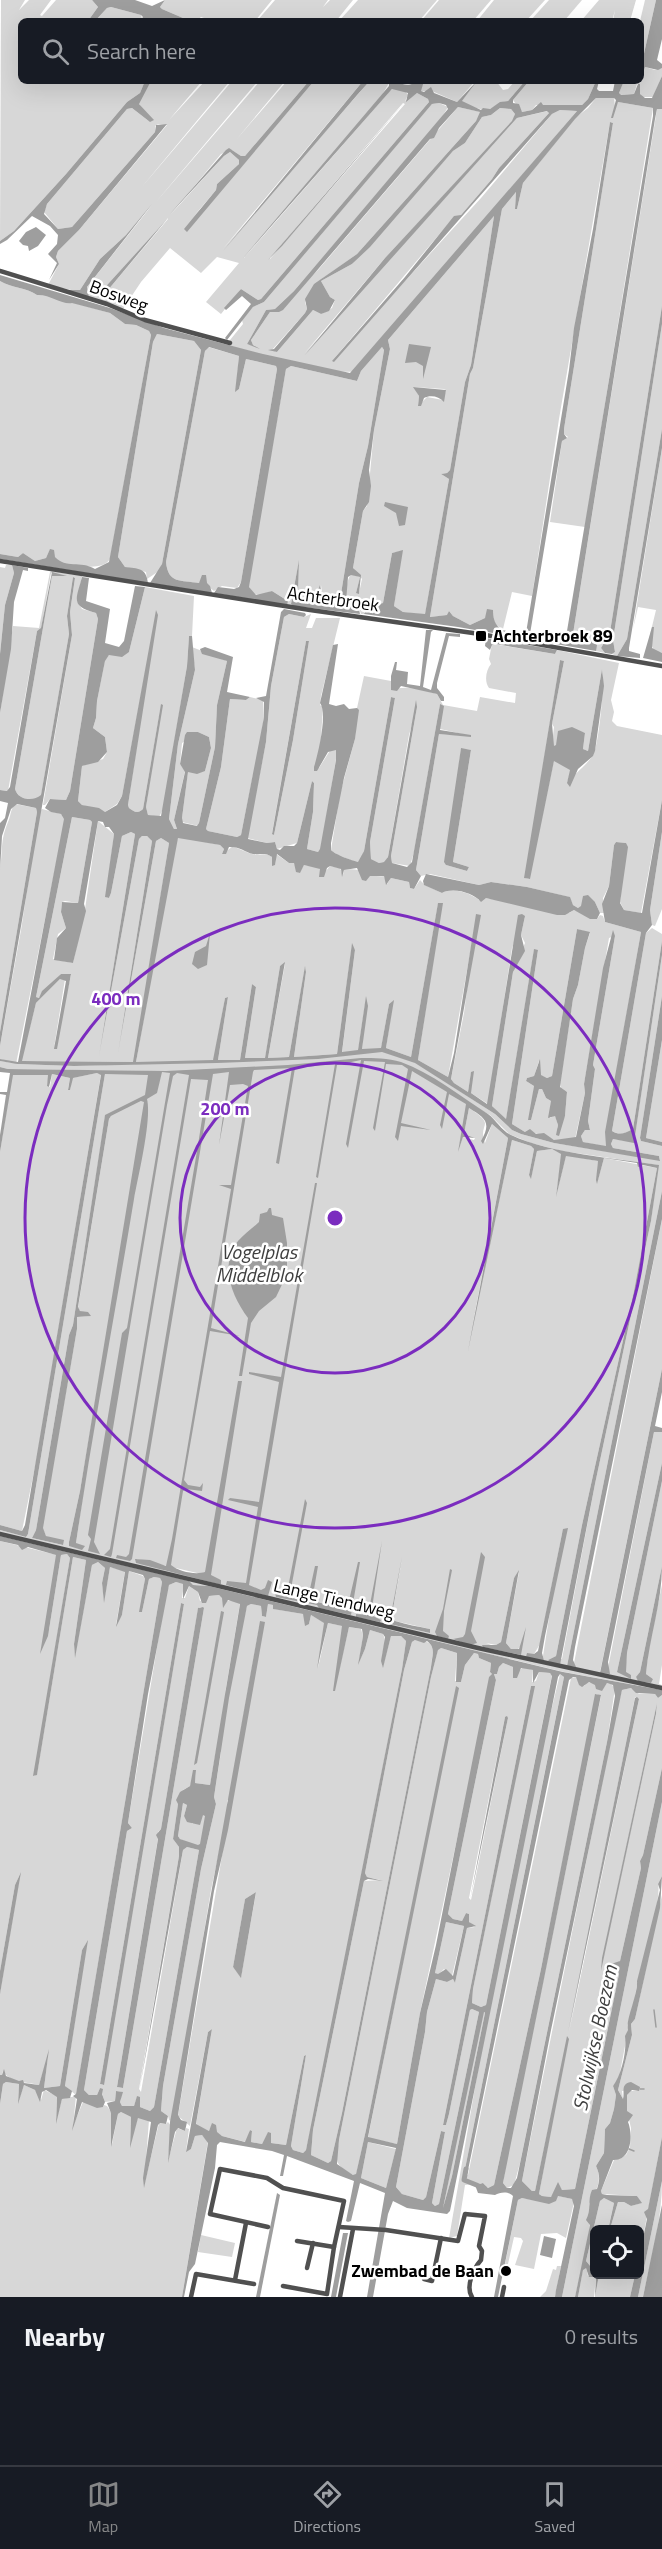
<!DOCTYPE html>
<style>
:root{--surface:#171b24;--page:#20242c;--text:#f1f3f6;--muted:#9ea1a6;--line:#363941;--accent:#858687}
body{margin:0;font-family:"Titillium Web",sans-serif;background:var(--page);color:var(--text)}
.controls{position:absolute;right:18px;bottom:18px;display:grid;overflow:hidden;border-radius:9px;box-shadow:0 6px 24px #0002}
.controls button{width:54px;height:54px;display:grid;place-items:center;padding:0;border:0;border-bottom:2px solid var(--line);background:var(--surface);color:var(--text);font:30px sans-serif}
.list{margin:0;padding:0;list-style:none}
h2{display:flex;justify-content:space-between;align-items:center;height:78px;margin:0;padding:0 24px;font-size:26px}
h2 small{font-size:20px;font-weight:400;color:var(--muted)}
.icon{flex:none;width:33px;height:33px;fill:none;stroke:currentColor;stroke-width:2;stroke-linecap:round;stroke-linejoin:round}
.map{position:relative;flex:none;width:662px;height:2297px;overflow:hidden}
.search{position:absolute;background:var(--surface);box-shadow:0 6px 24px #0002;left:18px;right:18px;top:18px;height:66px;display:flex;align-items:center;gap:15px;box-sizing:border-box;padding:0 21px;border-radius:9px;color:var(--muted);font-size:22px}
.sheet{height:168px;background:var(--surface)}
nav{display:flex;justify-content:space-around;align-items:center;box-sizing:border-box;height:84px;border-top:2px solid var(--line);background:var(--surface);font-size:16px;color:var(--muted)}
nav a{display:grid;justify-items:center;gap:3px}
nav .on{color:var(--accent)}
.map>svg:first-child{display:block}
.green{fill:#d7d7d7;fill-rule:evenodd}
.water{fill:#9e9e9e;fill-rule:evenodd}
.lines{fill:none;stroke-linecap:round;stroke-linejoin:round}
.stream{stroke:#9e9e9e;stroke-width:1.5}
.canal{stroke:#9e9e9e;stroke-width:5}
.minor{stroke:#505050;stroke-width:4.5}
.ring{fill:none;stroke:#7b2cbf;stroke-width:3}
.poi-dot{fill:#000;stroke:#fff;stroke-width:2}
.labels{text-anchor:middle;stroke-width:5;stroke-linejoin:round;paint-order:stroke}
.street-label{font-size:18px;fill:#000;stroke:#fff}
.poi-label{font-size:18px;font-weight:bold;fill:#000;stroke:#fff;text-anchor:start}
.water-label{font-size:20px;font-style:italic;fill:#3f3f3f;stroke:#fff}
.centre{fill:#7b2cbf;stroke:#fff;stroke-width:3}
.ring-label{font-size:18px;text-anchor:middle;font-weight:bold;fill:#7b2cbf;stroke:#fff;stroke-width:5;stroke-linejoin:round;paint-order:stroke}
</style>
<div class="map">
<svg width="662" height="2297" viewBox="0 0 662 2297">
<rect width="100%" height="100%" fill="#fff"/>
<g class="green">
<polygon points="1,0 25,0 19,10 29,0 51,0 40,15 42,16 56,0 92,0 98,7 88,21 21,21 21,81 145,81 140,93 127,102 66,174 14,231 0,241"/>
<polygon points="165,0 272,0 255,21 203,21 204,18 201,17 196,21 190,21 162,9 160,7"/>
<polygon points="275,0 328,0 323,7 330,0 353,0 336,21 257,21"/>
<polygon points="358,0 437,0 419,21 339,21"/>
<polygon points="439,0 491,0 473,21 421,21"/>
<polygon points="494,0 545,0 526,21 477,21"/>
<polygon points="549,0 582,0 564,21 530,21"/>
<polygon points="599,0 636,0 630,21 613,21 615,10 612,21 581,21"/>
<polygon points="645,0 656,0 641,67 640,21"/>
<polygon points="111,7 141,15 142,19 140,21 95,21 107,8"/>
<polygon points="645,67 655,70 662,68 662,76 653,97 642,97 640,94 640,84 637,84 634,94 620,95 619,93 624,81 641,81"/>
<path d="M151,81H202L169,120L205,81H230L141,188L232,81H258L156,202L260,81H285L236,140L287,81H309L245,156H241L232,150L221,154L171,214L224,156L230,152L239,160V164L217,184L216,190L194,216L242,166L314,81H363L222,250L367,84L371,81L389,83L382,95L244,258L390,91L394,88L405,91L408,95L405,101L417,93L428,99L429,102L261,299L258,300L241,289L221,314L206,302L239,263L217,257L201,273L170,248L141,282L123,309L89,297L87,287L152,205L126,235L100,259L80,290L76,291L48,285L59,264L56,257L58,251L79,230L167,125L158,124L155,126V132L72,227L58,229L44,212L47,204L127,109L132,108L150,122L138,102ZM403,103L405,104L270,259V258ZM168,218V219L108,290V284Z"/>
<polygon points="424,81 475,81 457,102 432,91 420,91"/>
<path d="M477,81H496L503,90L508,89L515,81H525L508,101C500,102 497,105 490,109C481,112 470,105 461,102Z"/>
<polygon points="529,81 596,81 588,99 582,105 536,105 532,110 522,112 513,100"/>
<path d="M596,98H614L615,107L618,102L653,108L585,527L550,522L562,441L568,437L564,434V429L613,123L610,122L559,419L532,596L512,592L503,629C494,625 493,621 493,610L485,618L470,625L453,616L449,611L448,615L430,617L470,374L473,368L502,209L516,192L515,208L517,209L523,183L575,118L588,108Z"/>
<path d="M439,103L448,107L442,117L294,291L275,309L266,310L247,344L257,347L253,345L251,340L270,312L273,311L318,270L458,107L481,112L476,121L357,254L323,278L305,302L307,309L305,313L272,350L277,352L313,310L321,314L332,308L335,300L330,297L321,281L352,264L453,151L465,143L482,117L491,115L500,108L511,109L515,114L513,121L385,258L304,354L517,118L548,111L549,113L499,168L492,179L461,215L448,224L332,361L481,198L552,114L560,110L577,111L354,371C341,377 246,350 226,345L243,324L242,320L253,307L264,302L417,121L432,104Z"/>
<polygon points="657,109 662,109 662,306 610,632 601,648 605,653 596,651 593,641 577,637 573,634"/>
<path d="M494,216L471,365L465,382L450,470L447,473L441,474L449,479L425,615L403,612L394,606L402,551L392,553L383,603L364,609V614H361L358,604H347C345,596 346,581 351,574L360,577L356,593H359L362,579L353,568L363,511L367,506L374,430L390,349L388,340ZM414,387L444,389L446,390L443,400L427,397L418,406L419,396Z"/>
<path d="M0,281C11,288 26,287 37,295H46L110,313L125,324L136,325L149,331L151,335L110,559C102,572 76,565 62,563L57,560L50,550L46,558L35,561L23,553L18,557L0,554Z"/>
<polygon points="662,324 662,429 627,639 617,656 612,654 615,652 613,640"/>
<polygon points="157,334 194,341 201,350 162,564 159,571 147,579 146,572 125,567 118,557 153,342"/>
<path d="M208,347L239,356L236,391L239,389L246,359L276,366L277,369L241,582L237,588L222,586L214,591L201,581L199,583C181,580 168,584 166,562L205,351Z"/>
<polygon points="382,347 384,350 368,446 359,483 340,600 332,602 323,600 321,585 313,605 298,597 299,561 291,603 294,606 287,605 285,599 272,591 260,595 253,594 249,587 250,573 286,369 291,366 357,381 361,371"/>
<polygon points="662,448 662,653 654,651 649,639 656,610 638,607 633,629"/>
<polygon points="6,565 12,565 14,573 5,605 0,654 0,567 5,568"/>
<path d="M52,571L82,576L77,601L82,609L96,613L98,619L70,791L66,800L50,799L45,805H43L72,635L70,612L75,578L73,577L67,616L69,634L41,796C32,802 18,800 15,789L52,576H66L51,573L41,629L37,631L8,791L0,790V713L13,626L39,628L50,572Z"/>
<path d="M145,587L194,596L192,636H189L187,666L163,809L159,817L148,815L146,807L161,705L143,809C138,814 134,812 129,808L128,805L157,610L122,796L117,804L105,812L82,805L78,801L82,766L103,759L107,752L105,737L93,728L96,718L97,701L105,660L109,655L129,652Z"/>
<path d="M289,614L304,617L311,614L306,628H312L316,618H340L321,696L320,705L323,707L319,768L331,749H336L337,753L321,849L318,852L307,849L313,812L314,783L312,781L297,843L277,849L275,842L267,843L247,838L266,742L271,686L284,617ZM306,641H309L293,740L274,835L272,833Z"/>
<path d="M492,644L555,654L557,650L619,663L611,700L614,712L612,721L617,726L662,735V800L641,913L624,910L620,902L626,843L616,842L614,845L609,886L603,898L604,913H600L595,902L578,908L573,905L569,897L527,887L491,882L479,885L430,874L421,876L416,870L439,734L471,736L440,729V704L414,852L410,866L392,863L391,856L417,707L409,735L388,857L385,862L379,863L371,859L370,842L395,698L391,697L364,851L359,863C353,861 334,854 331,850L340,794L355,739L357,708L364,676L391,681V690C406,685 421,689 437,694L443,705L477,711L480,697L515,703L516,693L489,688C484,681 486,670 491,664L489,659ZM560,660L564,661L552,724L554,727L552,744L555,747C567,730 564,728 585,733L583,749L588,751L602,669C605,681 599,745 593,755C587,765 574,774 567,783L571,770L554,760L529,879L525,878ZM461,749L471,750L453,862L469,867L467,871L446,865Z"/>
<polygon points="192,647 227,661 217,705 215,747 199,823 198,826 182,822 182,818 188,771 205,771 211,748 209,737 198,732 182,743 180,764 185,771 174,820 177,829 174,829 169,819 178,744 195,670"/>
<polygon points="250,697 263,700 264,717 256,771 253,775 241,835 237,837 208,831 206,829 221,767 230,699 246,700"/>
<path d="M15,804L36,808L37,812L0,1032V870C3,850 0,841 8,822C11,816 10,810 15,804Z"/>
<path d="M42,809L61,814L65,819L16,1064L74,1066L203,1062H136L175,844L178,838L182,837L220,845L224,849L222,854L232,847C240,848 245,852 252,854C260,856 265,852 272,857V865H275L276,854L289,863H294L299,873L304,865L317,867L325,872L330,866L340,868L343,875L344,870C362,866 367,878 384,876L387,884L391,878L409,882L410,888L414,889L420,880L425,885L442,893C453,887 470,893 479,900L486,898L569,913L574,910L597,919L600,915L603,916L605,922L641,932L606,1131L607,1147L583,1142L581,1136L585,1130H590L588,1121L595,1069L593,1065L615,936L609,938L584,1084L585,1093L575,1139L554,1140L545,1135L525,1132L512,1124L538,950H534L506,1120L492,1106L513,972L525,943L521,935L525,916L512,948L488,1104L471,1093V1073L468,1092L454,1083L451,1079L464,1013L477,914L448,1077L418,1060L442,903L438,904L411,1057L386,1048L393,1001L389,1004L381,1049H362L366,998L358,1051L342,1053L355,950L352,945L337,1054L294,1057L306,972L305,967L289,1057L268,1058L285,964L280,966L265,1059L245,1058L256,987L252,984L240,1060L332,1056L381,1051L410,1059L495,1114L512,1130L521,1134L554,1143L660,1160L659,1156L613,1148L611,1144L613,1139L634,1142L662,955V996L640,1138L641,1141L662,1146V1191L567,1666L574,1663L662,1219V1369L600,1672L608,1668L654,1432H662V1463L617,1672H625L627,1653L662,1481V1566L640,1672L636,1678L653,1679L646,1674L648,1652L662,1585V1665L659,1684L662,1685V1690L564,1672L209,1586L193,1585L73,1553L0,1536V1530L26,1537L28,1534L105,1074H147L149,1071L8,1069L0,1067V1061L13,1063L0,1059V1046L21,930L39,813ZM577,929L590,933L585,948L578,985L573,999L560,1083L561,1090L567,1092L565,1116L557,1129L558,1125L555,1115L550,1118L551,1101L546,1098L542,1089H539L531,1120L534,1086L526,1081L527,1078L534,1076L539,1061L540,1075L547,1078L552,1076ZM228,997L218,1060L211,1061L214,1059L225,998ZM145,1096L141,1101L111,1116L109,1119L78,1308L80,1311L90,1316L77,1317V1329L42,1528L46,1536L63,1545L32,1538L36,1530L69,1335L73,1325L105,1117ZM468,1103L490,1115L509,1134L531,1143L562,1151L658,1165L651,1221L595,1484L562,1659L548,1660L556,1656L582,1525L634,1291L657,1168L604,1158L597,1183L598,1161L566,1155L556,1196L562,1154L552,1149L537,1151L531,1178L529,1175L534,1149L531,1146L512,1140L473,1323L508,1138L492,1124L485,1143C477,1122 498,1127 469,1108L464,1134L475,1138L474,1140L463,1137L459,1148ZM103,1356L76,1543L69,1542L80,1491ZM563,1529L543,1656L534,1654L540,1644ZM137,1559L210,1576L221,1580L167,1571L151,1565L136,1563ZM402,1559L392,1615L395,1621L430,1629V1633L386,1623L385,1621L390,1619ZM519,1572L506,1643L511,1649L517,1650L520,1647V1656L486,1643L496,1645L501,1642L514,1578Z"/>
<polygon points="72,817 90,820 92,822 78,903 65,901 62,902 61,912 66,928 58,934 53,959 73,963 85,909 98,821 114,834 106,897 109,898 111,893 122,836 131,832 135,834 99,1056 139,839 142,836 147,836 152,841 118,1053 156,841 161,838 169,843 134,1062 21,1061 36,1003 60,979 65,979 54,1048 71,975 61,974 39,998 36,997"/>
<polygon points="662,832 662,909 655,926 652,925 650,910"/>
<path d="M652,928L662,934V941L633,1129C625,1133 621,1136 612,1131L646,933Z"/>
<polygon points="662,1040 662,1142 646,1138"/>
<polygon points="97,1073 101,1074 37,1457 22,1531 0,1525 0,1152 12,1075 49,1075 47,1086 50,1087 52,1074 70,1078 68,1089 70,1090 72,1078"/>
<path d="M0,1541L57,1555L48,1636L61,1555L67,1554L70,1558L34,1776L37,1774L73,1557L86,1560L74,1644L75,1655L92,1565L98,1562L105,1568L102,1583L104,1600L110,1567L125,1571L116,1625L122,1615L129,1571L143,1576L145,1579L140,1612H142L149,1579L154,1577L160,1578L162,1582L76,2095L65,2086L87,1942L82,1950L60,2086L44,2088L48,2056L39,2085C27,2082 10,2083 3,2071L2,2075H0V1993L20,1874L15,1885L0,1971Z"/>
<path d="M176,1582L184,1584L182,1598H185L189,1586L198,1592L200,1601L209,1596L219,1595L226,1601L234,1600L240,1603L225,1694L247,1606L251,1604L261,1606L262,1616L266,1617L268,1604L273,1605L274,1609L303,1614L309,1624L311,1615L325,1623L318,1668L328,1623L343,1626L334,1691L349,1627L361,1629L363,1636L359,1662L365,1649L370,1630L383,1634C388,1644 379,1655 383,1666L391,1636H401L406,1641L402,1669L313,2120L306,2150L303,2153L293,2150L291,2146L306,2055L304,2056L286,2145L271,2143L270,2133H268L262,2144L251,2142L252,2131L250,2130L246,2142L222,2136L210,2129L209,2131L196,2125L212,2029L208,2032L190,2126L178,2116C205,1951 235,1787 260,1622L229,1798L227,1801L228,1809L211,1890L173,2117L171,2121L169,2120L168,2116L161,2111L163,2086L201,1869L216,1804L214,1797L221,1752L216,1751L210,1785L195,1783L196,1770L190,1786L183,1790L178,1804L173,1839L179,1847V1856L139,2089L141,2092L183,1850L187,1847L199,1850L154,2107L150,2111L140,2107V2098L137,2097L134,2106H122L120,2102L122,2092L116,2091L115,2101L105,2102L100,2088L97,2095H89L84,2090L125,1843L127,1831L132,1828L128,1823L165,1599L169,1585ZM181,1603L184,1604L103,2085L100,2084ZM200,1607L204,1608L123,2088L117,2087L158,1838V1832L161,1829L198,1609ZM256,1892V1893L241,1977L233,1967L245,1899Z"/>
<path d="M415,1640C437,1641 433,1648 431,1667L342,2113L331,2161L328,2163L311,2155L313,2130L364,1881L380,1880L367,1877L365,1873L404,1670L412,1642Z"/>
<path d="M441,1648L457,1653L455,1681L461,1682L465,1665L474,1653L478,1654L479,1658L491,1663L490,1672L492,1674L420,2013L397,2144L368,2138L458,1686L366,2130L356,2175H353C333,2163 336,2162 339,2140L431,1677L438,1649Z"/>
<path d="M503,1663L513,1667V1677L523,1667L533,1670L532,1682L536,1681L539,1672L550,1673L552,1675L486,2005L481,2007L472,2003L473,1989L534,1687L531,1686L443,2125H446L449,2114L470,2010L472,2009L479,2012L439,2204L435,2206L432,2203L445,2132L441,2131L426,2197L423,2200L402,2194L396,2187L425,2032L427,2012L436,1979L447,1982L453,1979L455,1983L467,1928L475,1927L469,1922V1914L466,1913L462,1921L453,1919L448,1914L496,1680L494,1674H497L499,1667ZM505,1717L508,1718L471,1900L469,1898Z"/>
<polygon points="560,1674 564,1677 553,1731 464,2174 468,2175 571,1678 576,1677 584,1686 587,1682 594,1683 602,1690 607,1683 611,1684 615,1688 607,1742 520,2163 514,2185 507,2188 503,2183 506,2164 601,1696 596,1694 541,1969 494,2185 488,2188 483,2183 465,2185 457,2236 449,2238 481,2053 542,1749"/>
<path d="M631,1688L639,1694H655L658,1698L662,1695V1768L643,1855L640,1861L641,1868L620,1961L610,1969L618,1971L619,1974L575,2189L562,2190L560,2187L551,2197L542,2196L539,2194L568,2036L535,2191H532L522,2181L617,1709L622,1690ZM635,1697L639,1699L569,2032ZM657,1703L656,1714L600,1970Z"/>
<polygon points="211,1793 201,1849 180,1839 178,1836 183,1803 187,1805 184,1816 193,1824 184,1795"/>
<path d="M662,1802V1876L658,1884C662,1898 642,1961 638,1980C634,1995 636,2011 627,2025L628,2030L619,2078L613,2086L616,2095L614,2109L610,2123L605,2129L604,2153L596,2166C603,2181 596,2191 589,2204C595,2220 580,2274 576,2293L575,2297H562Z"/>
<polygon points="662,1895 662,2137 640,2253 640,2230 610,2229 618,2202 624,2202 631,2206 641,2203 637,2196 602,2194 601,2191 614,2160 626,2155 630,2147 631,2128 626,2107 627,2095 631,2091 637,2091 640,2089 622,2091 623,2099 618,2090 632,2035 631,2024 635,2019"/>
<polygon points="446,1922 464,1926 452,1976 444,1969 438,1975 435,1973"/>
<polygon points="482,2012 485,2013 452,2176 443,2208"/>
<polygon points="6,2082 19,2084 18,2102 24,2085 35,2090 41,2100 44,2090 57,2096 56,2121 62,2099 76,2096 73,2126 83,2102 103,2107 104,2105 107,2106 111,2112 112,2144 118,2114 121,2112 131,2117 130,2144 138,2117 149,2120 144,2186 159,2123 166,2124 168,2122 171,2126 168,2161 177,2128 185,2131 186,2128 189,2129 186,2151 191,2149 195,2136 202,2135 208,2141 182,2297 0,2297 0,2104 3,2084"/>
<polygon points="368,2142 396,2149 386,2188 361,2178"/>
<path d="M662,2181C662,2220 651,2259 643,2297H638Z"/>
<polygon points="559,2196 572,2199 574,2202 566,2238 557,2233 541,2234 534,2269 515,2265 523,2241 521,2238 514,2237 508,2264 505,2264 518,2200 522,2198 534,2200"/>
<polygon points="604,2198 614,2203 608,2229 594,2230 594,2265 591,2267 586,2261 600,2201"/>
<polygon points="201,2235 235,2243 232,2257 198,2252"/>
<polygon points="557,2266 561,2266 555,2297 540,2297 546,2291 553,2269 556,2270"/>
<polygon points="586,2267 588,2276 596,2277 594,2297 578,2297 583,2269"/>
<polygon points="599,2275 635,2275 630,2297 595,2297"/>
</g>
<g class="water">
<polygon points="92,0 135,0 152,6 165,0 160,7 162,9 190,21 154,19 140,21 143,17 141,15 111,7 107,8 95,21 88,21 98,7"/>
<polygon points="656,0 662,0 662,39 657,60 662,64 662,68 658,70 645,67 641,80 641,67"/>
<path d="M662,76V109H657L655,119L573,634C579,640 588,637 597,645L596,651L458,627L364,614L367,607L383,603L392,553L403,550L394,606L403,612L425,614L449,479L441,474L447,473L450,470L465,382L471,365L494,216L388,340L390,349L374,430L369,470L371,486L369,502L363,511L353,568L361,575L359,594L356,593L360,577L351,575L348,577L346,602L349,605L355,604L357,600L360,614L294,606L291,604L299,560L298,597L313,605L320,585L323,600L332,602L340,600L359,483L368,446L384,350L382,347L361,371L357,381L291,366L286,369L249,587L256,595L272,591L288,601L287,605L214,593L218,587L234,589L239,587L241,582L277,369L276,366L246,359L239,389L235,392L239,356L209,347L205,351L166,562C168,584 181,580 199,583L202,575H206L207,583L210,586L212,593L150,583L162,564L201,350L194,341L157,334L153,342L118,557L125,567C138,569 146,567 148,583L0,559V554L18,557L23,553L35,561L46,558L50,549L54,550L55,557C66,569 80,560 95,569L109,562L151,335L149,331L136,325L125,324L110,313L72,303C62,305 50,294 37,295C26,287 11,288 0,281V275L110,308L164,328L263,354L350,373L577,111L560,110L552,114L334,362L332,361L405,277L454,216L461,215L492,179L499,168L549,113L547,111L517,118L304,356L385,258L512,121L515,114L511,109L500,108L491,115L482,117L465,143L453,151L370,247L352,264L321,281L330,297L335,300L329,311L321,314L313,310L277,352L268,350L274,349L305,313L307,309L305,299L314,284L357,254L476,121L480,112L458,107L439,128L434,138L430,139L283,310L279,312H270L251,340L253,345L260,349L247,344L266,310L275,309L294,291L448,109L446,105L439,103L432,104L264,302L253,307L227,340L225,338L251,304L242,296L226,310L224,308L241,289L258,300L261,299L429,102L428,99L417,93L406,102L408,93L392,89L243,258L389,86V83L376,81H398C407,89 414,82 424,81L421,91L424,92L431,87L434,93L457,102L477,81L462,101L481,110L483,108L490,109L500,102L508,101L525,81H529L513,100V103L519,104L522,112L532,110L541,102L543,105H582L588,99L596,81H599L597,89L599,91H613L615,81H624L619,93L621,95L634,94L638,84H640V94L645,98H652ZM596,98H614L616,100L611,118H613L618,102L653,108V116L567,631L563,639L530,634L562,441L567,438L564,434V429L613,123L610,122L593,229L574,328L569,370L526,633C508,632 493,633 493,610L487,609L485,618L470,625L453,616L449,611L447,615L430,617L470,374L473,368L502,209L516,192L515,209H517L523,183L575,119Z"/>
<polygon points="145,81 151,81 139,104 154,120 150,122 132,108 127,109 47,204 44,214 58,229 72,227 155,132 156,125 167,124 79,230 58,251 56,257 59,264 49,280 57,263 48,254 57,244 58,235 50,226 32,216 7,240 0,244 0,241 14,231 66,174 127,102 140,93"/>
<polygon points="309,81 314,81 187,232 184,229 216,190 217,184 239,164 239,160 230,152 224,156 170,214 226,150 229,148 241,156 245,156"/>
<polygon points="363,81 374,81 367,84 358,94 223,251"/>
<polygon points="404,103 282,246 268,260"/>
<polygon points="152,204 87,287 89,297 64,290 80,290 100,259 126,235"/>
<polygon points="168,218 108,290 104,291 108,284"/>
<polygon points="36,227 46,235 38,246 29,251 28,246 23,245 19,241 26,232"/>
<polygon points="662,306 662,324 613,640 615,652 612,654 605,653 601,648 610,632"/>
<polygon points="409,344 431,347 423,379 423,366 416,362 405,363"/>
<path d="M413,387L446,390L444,402C439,396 430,395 424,398L421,406H418L419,396Z"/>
<polygon points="662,429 662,448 629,648 629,651 640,654 640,658 617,656 627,639"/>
<polygon points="385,502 408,507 405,525 399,526 396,513 384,506"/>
<polygon points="12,565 28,568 28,571 23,570 14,602 11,649 0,713 0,654 5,605 14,573"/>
<path d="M52,572L67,576H52L15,789C18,800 33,802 41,795L69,634L67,616L73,577L75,578L70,612L72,635L0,1046V1032L37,812L36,808L17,804L11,809L2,836L0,870V823L5,818L8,803L0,801V790L7,791L10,787L37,631L41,628Z"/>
<path d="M82,577L89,578L86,601L110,609L105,643L119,647L124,641L135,586L145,587L129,652L122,657L109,655L105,661L97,701L96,718L93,728L105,737L107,752L98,762L82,766L78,801L82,805L99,808L105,812L117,805L122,796L156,610L158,615L128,805L129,808C134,812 138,814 143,809L161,704L163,705L146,807L148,815L161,816L187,666L189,636H192L195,670L178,744L169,819L174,829H177L174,820L185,772L180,764L185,735L187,732H198L209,737L211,748L205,771L197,774L188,772L182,818L183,823L197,826L199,823L215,747L217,705L227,661L202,654L200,649L205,647L233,657L227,692L250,697L246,700L230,699L221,767L206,829L208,831L237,837L241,835L264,717V702L256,698L266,696L281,612L284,609L305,613L306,615L304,617L289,614L284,617L271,686L266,742L248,839L267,843L275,842L277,849L280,850L284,846H294L297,843L312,781L314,783L313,812L307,849L318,852L320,849L336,760V750L328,752L317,771H314V767C318,754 328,713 320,703L333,645L338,644L329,704L336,706L344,704L349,709L357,708L359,710L355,739L344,778L331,843V850C334,854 353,861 358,862L364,851L391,697L395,698L370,842L371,859L379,863L384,862L388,857L416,700L417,707L391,856L392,863L407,867L412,862L440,704L444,706L440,730L471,735V737L439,734L416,870L421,876L414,889L410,888L409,882L391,878L386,885L384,876H370L366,881L362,880L357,868L344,870L342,877L341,869L330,866L327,868L324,877H319L320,869L304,865L300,873L296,872L294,863H289L277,854L275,865L272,866V857C265,852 261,855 253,854C244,852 242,847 229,847L226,854H222L224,849L220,845L178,838L136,1062L213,1060L225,998L228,997L218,1060H240L252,984L256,987L245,1058H265L280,966L285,962L268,1058L289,1057L305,966L306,972L294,1057L337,1054L352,943L355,950L342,1052L358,1050L366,996L368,1006L362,1049L381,1048L389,1004L394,1000L386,1048L411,1057L438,903H443L418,1060L448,1077L454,1053L476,914L481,915L451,1079L454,1083L468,1092L471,1072L474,1071L471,1093L487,1104L518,915L522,914L525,916L521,935L525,951L513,972L492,1106L506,1119L534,949L538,950L512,1124L525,1132L530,1129L536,1134L544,1133L554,1140L576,1137L585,1093L584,1084L603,968L613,930L615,936L593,1065L595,1069L588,1121L590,1130H585L581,1136L583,1142L606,1146L605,1132L641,932L605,922L602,904L609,886L614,845L616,842L626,843L628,847L620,903L624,910L642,913L662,800V832L650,910L652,925L646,933L612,1131C620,1136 625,1133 633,1129L662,941V955L634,1143L613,1139L611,1144L613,1148L659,1156L660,1161L554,1143L521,1134L512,1130L495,1114L415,1063L382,1052L318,1059L217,1063L74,1066L17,1064L0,1061V1059L18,1062L64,819L61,814L51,812L45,808L50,799L66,800L70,791L98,619L96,613C70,606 76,600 82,577ZM72,817L90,820L92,822L78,903L62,902L61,912L66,928L57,938L54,960L73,963L86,911L84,904L98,821L103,822L105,827H109L114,834L105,897L109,898L111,893L122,836L131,832L135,834L99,1056L139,839L142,836H147L152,841L118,1053L156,841L161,838L169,843L133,1062L22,1061L36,1003L60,979L66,981L54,1049H57L71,974H61L42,991L39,998L36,997Z"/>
<polygon points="652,627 654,627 652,648 662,653 662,662 643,658"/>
<polygon points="426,630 433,630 431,632 423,687 431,690 446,633 460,634 460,637 449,636 437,683 437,688 444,697 444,701 441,701 437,694 401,686 397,691 391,690 391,676 395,662 397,662 396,670 408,672 407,684 420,686"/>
<polygon points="486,638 557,650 555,654 495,644 492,645 490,650 485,646"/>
<polygon points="306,641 309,641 293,740 274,835 272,834"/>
<polygon points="560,660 564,661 552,724 554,746 556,745 558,731 572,727 585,733 583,749 588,751 602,669 604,686 595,751 593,756 578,769 570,787 567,783 570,770 554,761 530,879 524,878"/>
<polygon points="461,748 471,750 453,862 469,867 467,871 446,865 444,862"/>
<path d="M426,874L479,885L491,882L527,887L570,897L573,905L578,908L581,906L583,896L588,895L595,902L600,913L597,919H590L574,910L565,915H557L494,900L486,898L481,902C474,893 453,887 442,893L424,885L423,881Z"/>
<polygon points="577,929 590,932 585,948 578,985 573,999 560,1087 567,1092 565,1116 559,1136 556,1135 558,1125 555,1116 548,1118 551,1101 546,1098 542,1089 539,1089 531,1120 528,1120 534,1086 526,1081 527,1078 534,1076 540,1059 541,1075 547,1078 552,1076"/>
<polygon points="210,933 207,965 198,969 192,964 195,952 206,946"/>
<polygon points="662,996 662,1040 646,1138 662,1142 662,1146 641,1141 640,1138"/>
<path d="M361,1058C374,1058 388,1058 401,1062C432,1073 461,1097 488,1114C496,1120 502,1131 511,1135C552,1154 614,1158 659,1165L651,1221L595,1484L560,1665L551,1663L548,1660L556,1656L582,1525L634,1291L657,1168L643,1165L638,1167L637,1163L604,1158L597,1184L596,1180L598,1161L566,1156L556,1197L561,1154L552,1149L537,1151L531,1179L529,1175L534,1149L531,1146L512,1140L468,1351L508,1138L492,1124L483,1144L481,1141C492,1122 485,1118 469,1108L464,1134L475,1138L463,1137L458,1152L466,1104L449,1094L442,1129L440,1125L447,1092L412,1071L401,1123L431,1130L401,1126L398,1141L395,1137L408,1069L402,1065L386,1064L375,1131L373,1128L385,1062L364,1061L348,1148L346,1144L361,1060L337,1065L318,1178L316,1177L335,1064L295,1068L279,1164L276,1163L292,1068L254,1070L253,1072L211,1328L240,1336L210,1331L184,1480L188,1485L200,1487L203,1483L202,1491L186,1489L183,1491L171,1565C179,1572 196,1575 205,1572L238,1381H242L211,1575L221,1580V1584H218L136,1563L135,1559L150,1560L166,1566L172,1539L231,1189L219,1185H231L248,1086L243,1084L230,1085L219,1145L229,1072L213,1074L132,1559L130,1561L116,1558L117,1555L126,1557L129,1554L198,1145L208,1080L191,1079L112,1554L111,1557L104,1555L110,1549L189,1075L177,1073L173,1076L167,1105L94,1542L100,1554L88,1551L91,1539L88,1535L122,1333L127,1328L170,1073L162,1072L157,1093L147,1099C152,1120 138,1176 134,1199C115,1314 93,1428 76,1543L85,1546L82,1550L69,1546V1542L80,1491L144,1102L141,1101L111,1116L109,1119L78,1307L80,1311L88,1312L91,1316L77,1317V1329L43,1528L46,1536L64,1540L63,1545L32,1538L36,1530L69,1335L73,1325L105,1115L145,1095L148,1075L105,1074L28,1534L26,1537L0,1530V1525L22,1531L25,1525L101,1075L97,1073L73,1078L70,1090H68L70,1078L52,1074L49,1087L47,1086L48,1075H13L0,1152V1135L6,1095L0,1094V1092H7L10,1073L0,1072V1067L8,1069L166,1071L288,1065Z"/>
<polygon points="315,1183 317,1183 249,1585 261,1590 265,1588 268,1580 272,1582 268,1596 226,1585 227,1581 246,1583 258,1507 228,1500 230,1498 259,1502 279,1382 249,1374 249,1372 281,1377"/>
<polygon points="662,1191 662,1219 575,1647 573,1660 576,1667 567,1666"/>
<path d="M269,1208H271L272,1215L283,1218L287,1243V1274L276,1297L259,1311L251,1323L242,1376H239L248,1318C232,1296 219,1266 238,1241C244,1234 253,1228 259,1222L260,1214L267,1212Z"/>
<polygon points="662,1369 662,1392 655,1426 662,1428 662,1432 654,1432 608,1662 610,1674 600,1673"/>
<polygon points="662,1463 662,1481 627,1653 626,1672 631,1675 631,1679 617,1672"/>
<polygon points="305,1499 307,1503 290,1594 292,1598 304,1601 308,1598 315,1566 318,1566 312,1601 347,1609 358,1562 360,1562 351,1615 319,1608 317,1605 276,1597 275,1593 284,1595 287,1593"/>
<polygon points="568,1528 545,1636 542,1653 544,1661 526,1657 527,1653 534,1654 538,1651 563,1529"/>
<path d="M0,1536L189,1581L193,1585L209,1586L563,1672L662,1690V1695L658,1698L655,1694L636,1693L631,1688L622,1690L551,2030L522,2181L532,2191H535L567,2036L569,2039L539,2194L542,2196L551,2197L558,2182L562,2190L575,2189L619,1974L618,1971L610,1969L608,1965L620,1961L641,1868L640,1861L643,1855L662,1768V1802L562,2297H555L556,2290L574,2206L572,2199L558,2196L556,2201L549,2204L522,2198L518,2200L498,2297H494L513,2196C509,2191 500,2192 495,2195L478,2193L475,2185L483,2183L488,2188L494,2185L541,1969L595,1694L601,1695L503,2183L507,2188H511L517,2178L607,1742L615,1696L613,1685L607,1683L602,1691L596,1689L595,1685L589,1682L582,1687L579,1685L576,1677H573L569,1680L467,2175L464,2174L564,1677L560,1674L558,1677L450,2211L447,2214L407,2208L393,2201L388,2214L373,2297H367L385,2193L360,2183L351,2221L348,2222L346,2221L354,2181L287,2156L283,2176H280L284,2155L272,2151L220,2142L217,2145L215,2168L195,2264L189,2272L184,2297H182L208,2143L202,2135L195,2136L191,2149L186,2152L208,2032L212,2029L196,2124L209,2131L212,2123L216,2125L217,2132L222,2136L245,2142L250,2130L252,2131L251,2142L262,2144L268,2132L271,2133V2143L286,2145L304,2056L306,2055L291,2146L293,2150L303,2153L306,2150L402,1669L406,1641L401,1636H391L383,1668L381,1661L385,1637L383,1634L370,1630L365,1649L358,1665L363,1636L362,1629L349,1627L335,1691H333L342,1626L328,1623L317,1669L324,1623L311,1615L309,1624L305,1626L303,1614L273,1609V1605L268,1604L266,1617L262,1616L261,1606L251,1604L247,1606L229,1698L214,1797L216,1804L201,1869L163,2086L161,2111L168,2116L166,2124L160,2123L158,2125L144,2188L143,2178L151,2122L138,2118L130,2148L131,2117L121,2112L118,2114L111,2147V2113L107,2103L115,2101L116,2091L123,2092L120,2102L122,2106H134L137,2096L140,2097V2107L150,2111L154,2107L199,1850L187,1847L183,1850L139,2092L179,1856V1847L173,1839L178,1804L176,1800L180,1792L190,1786L193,1770H196L195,1783L210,1785L240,1604L228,1600L223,1608L222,1598L219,1595L209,1596L206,1603H202L198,1592L189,1586L183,1599V1584L176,1582L169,1585L148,1694L128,1823L132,1828L127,1831L125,1843L84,2090L89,2095H97L100,2088L103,2089L102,2094L105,2102L103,2107L97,2108L82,2102L72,2131L77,2099L73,2096L76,2094L162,1582L160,1578L154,1577L149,1579L142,1612H139L145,1579L143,1575L129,1571L122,1615L116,1627L125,1572L110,1567L104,1603L102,1583L105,1568L98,1562L92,1565L75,1658L74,1644L86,1560L73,1557L37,1775L33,1776L70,1558L67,1554L61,1555L48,1636L40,1654L56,1555L28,1547L22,1550L18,1545L0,1541ZM415,1640L424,1643L427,1641C436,1647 432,1656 431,1667L342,2113L331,2161L328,2163L311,2155L313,2130L364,1881L368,1879L383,1881L367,1877L365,1873L404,1670L412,1642ZM441,1648L457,1653L456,1682H461L465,1665L474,1653L478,1654L479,1658L491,1663L490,1672L492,1674L489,1677L436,1945L420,2013L397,2144L368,2137L459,1688L456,1686L366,2130L356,2174L353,2175L337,2164L339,2140L431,1677L438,1650ZM503,1663L513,1667V1678H517L521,1668L533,1670V1683L539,1672L550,1673L552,1676L486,2005L481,2007L472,2003L473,1989L535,1686H531L443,2125H446L449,2114L470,2010L472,2009L479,2012L439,2204L435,2206L432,2203L445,2132L441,2131L426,2197L423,2200L402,2194L396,2187L425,2032L427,2012L436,1979L447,1982L453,1979L455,1983L467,1928L476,1926L469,1922V1914L466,1913L462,1921L453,1919L448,1914L496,1680L494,1674H497L499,1667ZM183,1803L187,1805L184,1816L187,1822L200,1825L203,1815L205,1816L200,1844L198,1845L180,1839L178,1836ZM446,1922L464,1926L453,1976L446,1969L438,1974L435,1973ZM484,2012L485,2013L452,2176L443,2208ZM368,2142L396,2148L386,2188L361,2178Z"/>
<polygon points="382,1541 371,1615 381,1620 380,1622 356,1617 356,1614 368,1615"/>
<polygon points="481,1552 485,1557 471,1631 477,1643 470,1645 453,1639 463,1637 465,1634"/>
<path d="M402,1557L392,1615L395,1621C408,1625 416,1626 430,1629V1633L385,1623V1621L390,1619Z"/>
<path d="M662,1566C662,1603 649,1638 646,1674L653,1679L651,1683L638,1681L636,1677L640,1672Z"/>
<polygon points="450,1569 452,1570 444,1611 443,1631 449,1636 448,1639 437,1636 435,1632 443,1609"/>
<polygon points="519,1570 506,1643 511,1649 519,1649 526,1627 521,1655 483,1647 482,1645 496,1645 501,1642 514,1578"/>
<polygon points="181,1603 184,1604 104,2085 100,2084"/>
<polygon points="203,1607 204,1608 123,2088 117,2087 158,1839 156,1835 161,1829 198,1608"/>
<polygon points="221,1611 224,1612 197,1763 194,1765"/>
<polygon points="260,1621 265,1622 228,1830 214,1891 178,2115 181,2120 187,2122 185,2131 178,2128 175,2132 168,2163 170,2122"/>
<polygon points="637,1697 639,1699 568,2032 635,1698"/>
<polygon points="657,1703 656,1714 601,1971 602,1958"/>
<polygon points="507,1716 508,1718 470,1900 505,1717"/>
<polygon points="21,1872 0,1994 0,1971 15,1885"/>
<path d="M662,1876L660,1908L635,2019L631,2024L632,2035L618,2090L623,2099C625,2092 620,2084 631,2082L640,2087L639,2091L632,2090L627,2095V2111L633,2115L628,2122C633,2134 632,2161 613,2160L601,2191L602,2194L607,2195L637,2196L642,2203L631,2206L624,2202H618L610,2229L608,2230L614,2203L604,2198L600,2201L586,2261L591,2267L594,2265V2274L599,2275L595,2297L596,2277H589L586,2268L583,2270L578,2297H575L590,2225L586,2220C592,2209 587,2201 592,2190L597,2189C600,2180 600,2175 596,2166L604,2153L605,2129L610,2123L614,2109L616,2095L613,2086C622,2074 627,2050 625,2036L628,2030C625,2021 638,1995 637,1981L660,1890L658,1884Z"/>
<polygon points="256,1892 241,1978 233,1967 245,1899"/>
<polygon points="88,1940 65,2086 72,2091 70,2098 62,2099 56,2124 57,2097 46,2090 42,2092 40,2102 35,2090 24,2085 18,2104 19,2084 6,2082 3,2084 0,2104 0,2075 2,2075 4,2069 6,2076 19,2081 23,2080 24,2083 39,2085 49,2049 44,2088 60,2086 82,1950"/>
<polygon points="662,2137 662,2181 638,2297 630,2297 635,2275 640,2274 640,2253 647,2219 644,2212 648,2209"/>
<polygon points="277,2193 280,2195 260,2297 256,2297"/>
<polygon points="662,2205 662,2297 643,2297"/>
<polygon points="343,2233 348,2233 336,2297 331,2297"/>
<polygon points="544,2236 556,2239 552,2258 540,2255"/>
</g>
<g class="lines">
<g class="stream">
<polyline points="654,2010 656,2027"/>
<polyline points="640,2089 644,2089"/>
<polyline points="629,2149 634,2151"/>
</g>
<polyline class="canal" points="466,2169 464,2180 484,2188"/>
<g class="minor">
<polyline points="0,271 107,304 145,320 230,343"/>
<polyline points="0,561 310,610 480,634 662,666"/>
<polyline points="0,1534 478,1648 662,1688"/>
<polyline points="268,2227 210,2214 220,2169 267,2178 283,2188 344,2201 334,2247 297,2241"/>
<path d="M339,2227L386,2230L458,2241L465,2214L485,2216L479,2246L482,2251L481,2260C474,2268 465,2286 472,2297"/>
<polyline points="307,2268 313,2243"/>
<polyline points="424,2279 432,2281 441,2238"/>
<polyline points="235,2280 246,2223"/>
<polyline points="283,2286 327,2294 334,2247"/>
<polyline points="191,2297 196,2274 254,2284"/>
<polyline points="340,2297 353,2229"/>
<polyline points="502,2297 504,2287"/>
</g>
</g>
<g class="ring">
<circle cx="335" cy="1218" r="155"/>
<circle cx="335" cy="1218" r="310"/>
</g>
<g class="poi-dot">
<rect x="475" y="630" width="12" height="12" rx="3"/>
<circle cx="506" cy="2271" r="6"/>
</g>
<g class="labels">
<g class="street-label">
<text transform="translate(119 296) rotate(20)" y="6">Bosweg</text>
<text transform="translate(333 599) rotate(8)" y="6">Achterbroek</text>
<text transform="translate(334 1599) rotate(13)" y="6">Lange Tiendweg</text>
</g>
<g class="poi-label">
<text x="493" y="642">Achterbroek 89</text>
<text x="494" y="2277" text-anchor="end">Zwembad de Baan</text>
</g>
<g class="water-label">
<text x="259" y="1259">Vogelplas<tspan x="259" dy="23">Middelblok</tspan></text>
<text transform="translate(595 2038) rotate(-78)" y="7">Stolwijkse Boezem</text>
</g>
</g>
<circle cx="335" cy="1218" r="9" class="centre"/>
<g class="ring-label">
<text x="116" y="1005">400 m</text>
<text x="225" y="1115">200 m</text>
</g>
</svg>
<div class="controls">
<button><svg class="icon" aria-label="locate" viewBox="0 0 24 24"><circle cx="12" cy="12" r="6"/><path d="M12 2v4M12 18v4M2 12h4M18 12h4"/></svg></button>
</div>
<div class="search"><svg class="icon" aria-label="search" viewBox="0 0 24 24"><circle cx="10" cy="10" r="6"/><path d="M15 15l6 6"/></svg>Search here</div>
</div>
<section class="sheet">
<h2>Nearby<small>0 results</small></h2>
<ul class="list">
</ul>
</section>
<nav>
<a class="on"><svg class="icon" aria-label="map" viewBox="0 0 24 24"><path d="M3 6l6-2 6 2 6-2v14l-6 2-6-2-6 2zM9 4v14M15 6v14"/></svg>Map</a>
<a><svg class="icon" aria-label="directions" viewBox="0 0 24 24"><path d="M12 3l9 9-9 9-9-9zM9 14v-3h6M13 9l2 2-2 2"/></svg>Directions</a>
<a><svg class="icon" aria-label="saved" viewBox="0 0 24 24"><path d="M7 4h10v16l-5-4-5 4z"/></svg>Saved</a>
</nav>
